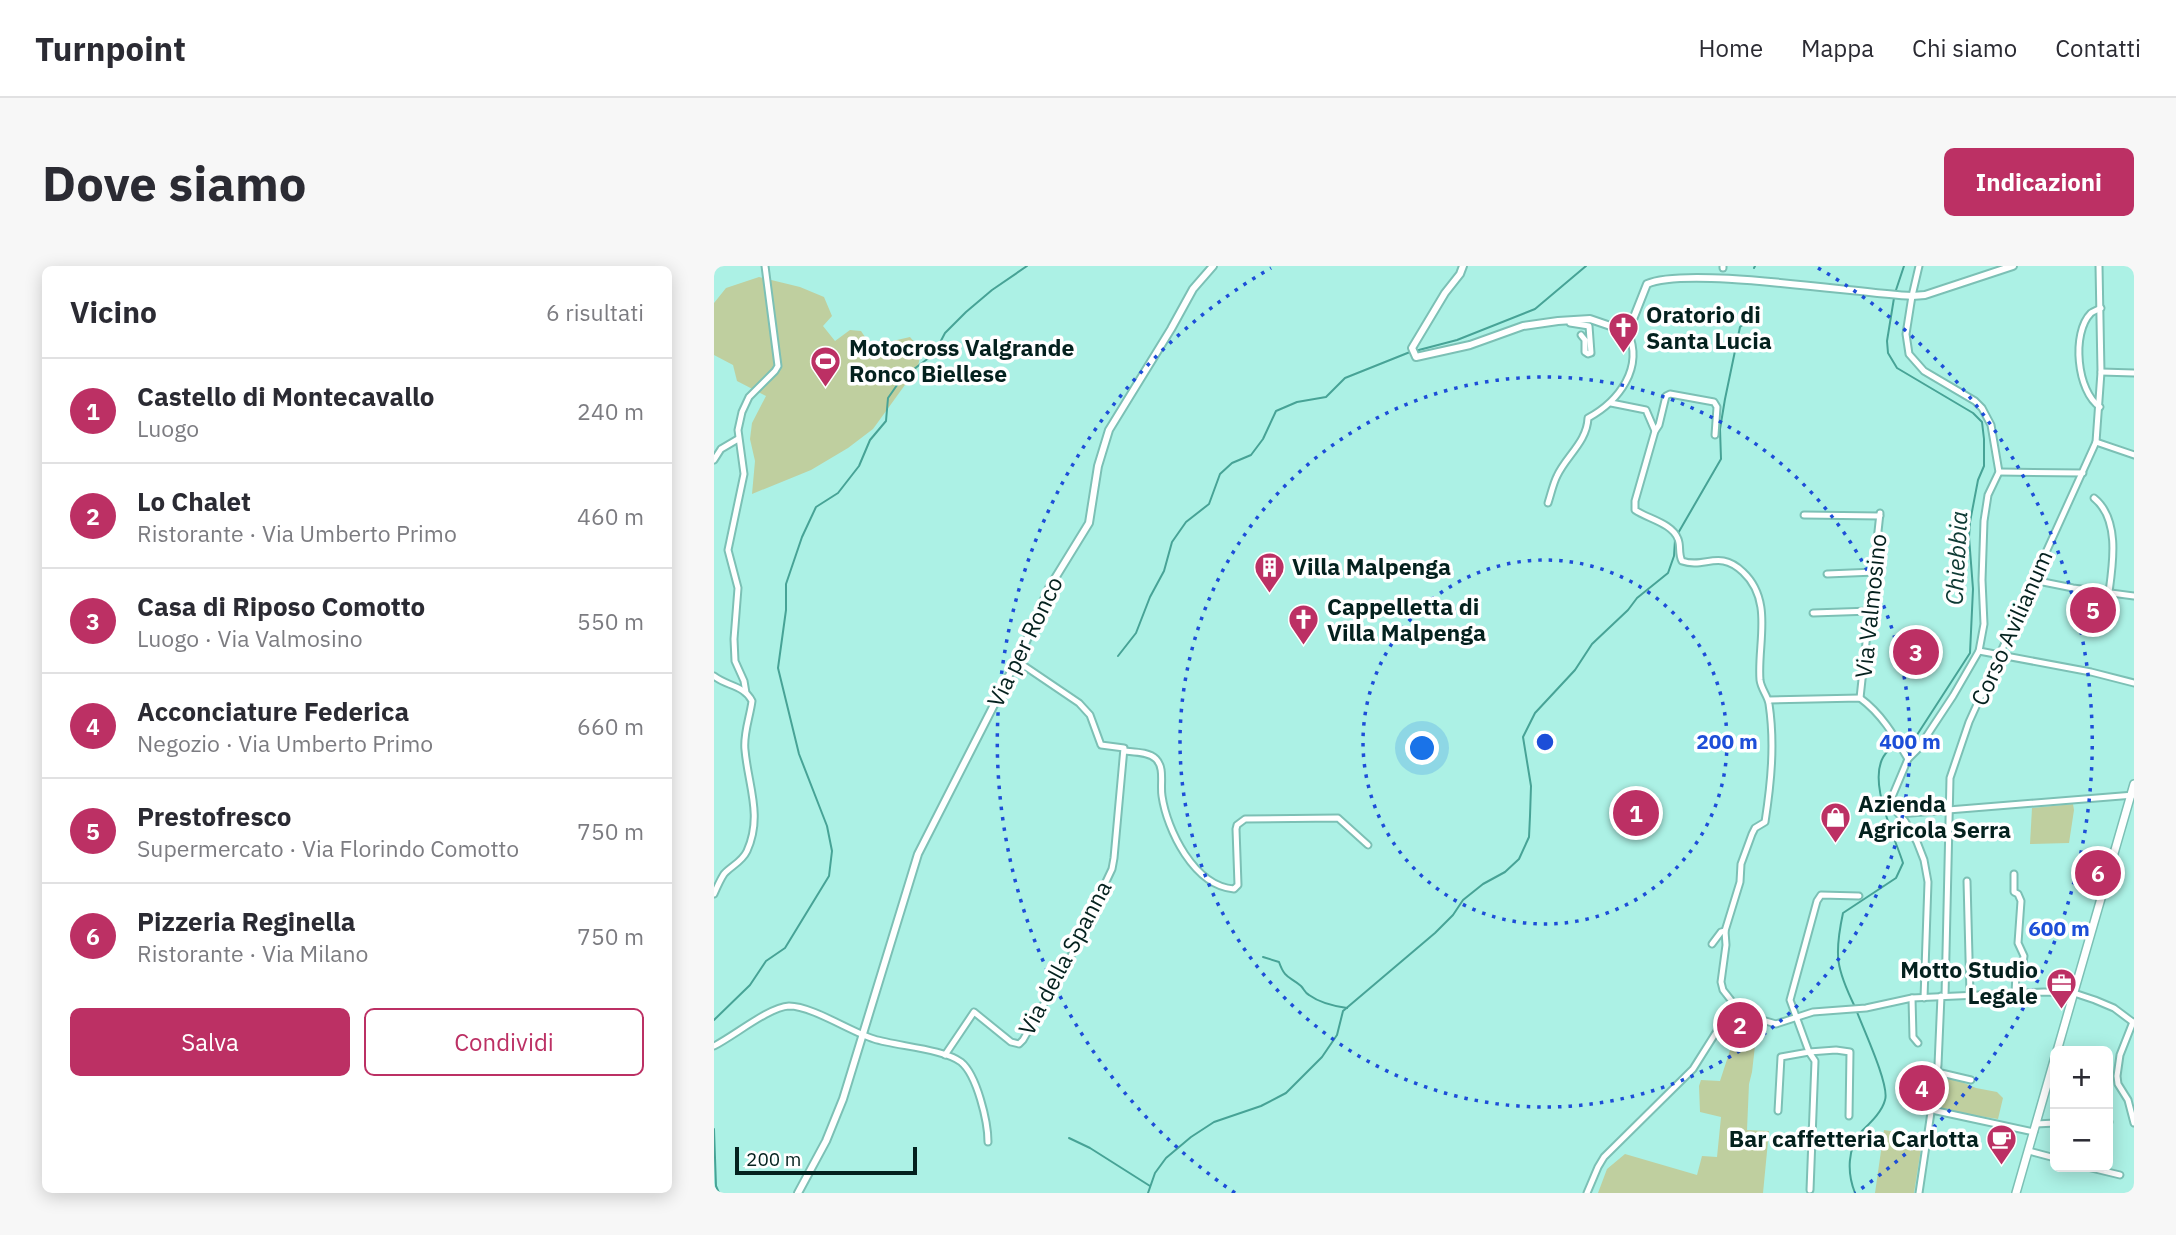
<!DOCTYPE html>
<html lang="it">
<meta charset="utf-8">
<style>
:root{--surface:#fff;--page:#f7f7f7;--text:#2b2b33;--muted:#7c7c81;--line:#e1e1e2;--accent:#bc3064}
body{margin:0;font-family:"IBM Plex Sans",sans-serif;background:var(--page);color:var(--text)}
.controls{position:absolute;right:21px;bottom:21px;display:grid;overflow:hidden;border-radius:10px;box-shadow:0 4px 18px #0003}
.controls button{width:63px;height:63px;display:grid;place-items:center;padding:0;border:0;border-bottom:2px solid var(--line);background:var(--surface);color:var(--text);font:35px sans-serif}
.scale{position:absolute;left:21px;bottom:18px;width:182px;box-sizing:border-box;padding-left:7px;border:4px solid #04211e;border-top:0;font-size:19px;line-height:24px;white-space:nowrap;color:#04211e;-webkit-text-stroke:5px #fff;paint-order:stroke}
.you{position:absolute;left:709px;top:483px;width:24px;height:24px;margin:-18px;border:5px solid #fff;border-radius:50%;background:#1a73e8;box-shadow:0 0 0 10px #1a73e833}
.badge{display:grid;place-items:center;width:46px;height:46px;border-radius:50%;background:var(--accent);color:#fff;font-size:23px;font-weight:700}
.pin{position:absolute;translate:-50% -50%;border:4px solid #fff;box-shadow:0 2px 7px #0006}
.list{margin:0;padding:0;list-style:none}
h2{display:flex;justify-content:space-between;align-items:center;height:91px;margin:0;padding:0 28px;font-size:30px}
h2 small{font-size:23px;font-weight:400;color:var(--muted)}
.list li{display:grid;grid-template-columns:46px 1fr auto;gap:21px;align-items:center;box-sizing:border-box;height:105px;padding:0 28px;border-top:2px solid var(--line)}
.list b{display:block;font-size:26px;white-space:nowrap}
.list p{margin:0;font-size:23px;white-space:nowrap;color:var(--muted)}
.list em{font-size:23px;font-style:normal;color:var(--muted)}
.actions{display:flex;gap:14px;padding:21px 28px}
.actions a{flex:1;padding:16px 0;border:2px solid var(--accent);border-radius:10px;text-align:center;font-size:24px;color:var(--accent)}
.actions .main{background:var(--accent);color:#fff}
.map{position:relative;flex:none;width:1420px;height:927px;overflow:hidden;border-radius:10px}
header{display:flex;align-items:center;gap:42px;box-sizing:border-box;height:98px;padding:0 35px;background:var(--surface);border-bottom:2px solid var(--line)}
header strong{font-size:33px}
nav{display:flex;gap:38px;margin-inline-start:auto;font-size:24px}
.intro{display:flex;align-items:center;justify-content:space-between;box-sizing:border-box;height:168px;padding:0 42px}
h1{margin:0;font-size:49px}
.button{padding:18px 32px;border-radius:10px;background:var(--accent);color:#fff;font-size:24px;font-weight:700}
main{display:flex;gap:42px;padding:0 42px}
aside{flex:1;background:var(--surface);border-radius:10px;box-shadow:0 4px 18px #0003}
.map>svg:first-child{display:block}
.green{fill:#bfcf9f}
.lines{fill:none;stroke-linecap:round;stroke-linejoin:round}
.stream{stroke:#47a396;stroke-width:2}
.minor-casing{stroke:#7cc0b5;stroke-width:9}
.tertiary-casing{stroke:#7cc0b5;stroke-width:10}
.secondary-casing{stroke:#7cc0b5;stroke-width:10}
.minor{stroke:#fff;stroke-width:5}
.tertiary{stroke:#fff;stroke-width:6}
.secondary{stroke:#fff;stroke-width:7}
.ring{fill:none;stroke:#1d4ed8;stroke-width:3.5;stroke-dasharray:3.5 7}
.labels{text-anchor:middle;stroke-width:7;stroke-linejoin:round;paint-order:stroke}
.poi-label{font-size:23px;font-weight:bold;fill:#04211e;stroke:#fff;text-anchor:start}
.street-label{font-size:23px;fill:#04211e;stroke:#fff}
.water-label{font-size:24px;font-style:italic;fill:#0e3a34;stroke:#fff}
.centre{fill:#1d4ed8;stroke:#fff;stroke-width:3.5}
.ring-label{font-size:21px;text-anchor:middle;font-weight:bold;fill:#1d4ed8;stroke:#fff;stroke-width:7;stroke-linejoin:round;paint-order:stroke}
</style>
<header>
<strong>Turnpoint</strong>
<nav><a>Home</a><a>Mappa</a><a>Chi siamo</a><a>Contatti</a></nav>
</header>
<div class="intro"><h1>Dove siamo</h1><a class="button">Indicazioni</a></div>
<main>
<aside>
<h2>Vicino<small>6 risultati</small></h2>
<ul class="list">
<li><span class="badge">1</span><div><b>Castello di Montecavallo</b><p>Luogo</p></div><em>240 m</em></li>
<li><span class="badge">2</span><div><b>Lo Chalet</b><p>Ristorante · Via Umberto Primo</p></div><em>460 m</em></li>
<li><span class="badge">3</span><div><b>Casa di Riposo Comotto</b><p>Luogo · Via Valmosino</p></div><em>550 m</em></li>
<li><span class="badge">4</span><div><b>Acconciature Federica</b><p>Negozio · Via Umberto Primo</p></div><em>660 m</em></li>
<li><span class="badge">5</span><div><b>Prestofresco</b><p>Supermercato · Via Florindo Comotto</p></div><em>750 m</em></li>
<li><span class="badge">6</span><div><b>Pizzeria Reginella</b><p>Ristorante · Via Milano</p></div><em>750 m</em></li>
</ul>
<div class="actions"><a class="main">Salva</a><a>Condividi</a></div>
</aside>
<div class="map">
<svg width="1420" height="927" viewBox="0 0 1420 927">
<rect width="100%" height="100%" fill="#acf1e5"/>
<g class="green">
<polygon points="45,11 86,21 110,31 118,50 109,60 121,75 136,64 147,65 157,80 196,71 207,84 204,101 159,163 134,182 97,204 38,228 41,195 36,173 38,157 52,130 23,115 19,99 0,89 0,37 12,22"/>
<polygon points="1359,538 1360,544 1355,577 1316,578 1318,542"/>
<polygon points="1022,766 1042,771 1038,806 1035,818 1033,864 1055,865 1049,927 884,927 893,903 911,888 983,909 988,890 1003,891 1007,851 986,846 985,820 987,814 1006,815"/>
<polygon points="1231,809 1262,822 1283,826 1289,832 1284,853 1227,844"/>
<polygon points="1170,864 1209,870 1200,927 1161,927"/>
</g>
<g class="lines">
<g class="stream">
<polyline points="1040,2 1041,0"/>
<polyline points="1181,27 1190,0"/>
<polyline points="1180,32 1173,75 1174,87 1183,102 1259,147 1268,156 1270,173 1270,200 1264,214 1256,256 1255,271 1259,323 1256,387 1201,472 1189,478"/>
<polyline points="701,85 743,74 821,43 872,0"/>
<polyline points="963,269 1007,193 1006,163 1011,133 1026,61 1031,57 1032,47"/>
<polyline points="404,390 422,367 436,331 450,305 458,276 472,256 495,238 506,208 518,197 537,189 549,173 562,145 583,136 612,131 631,112 696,86"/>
<path d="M549,691L565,696C571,713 575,710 587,720C590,723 591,727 595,729C606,737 619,740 633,742"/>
<path d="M1141,741C1122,702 1120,689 1129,647L1182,612L1189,597C1181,571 1149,508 1174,485C1177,483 1181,482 1184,481"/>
<polyline points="0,754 36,719 52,695 71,682 115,610 118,585 113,560 85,488 64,402 72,344 72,318 88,271 102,241 124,227 145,200 156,174 172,155 174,132 188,112 220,88 231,67 252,46 278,24 313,0"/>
<polyline points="0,863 2,920 5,927"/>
<polyline points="355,872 376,882 436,920"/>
<polyline points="434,927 441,907 452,892 477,871 500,856 547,840 572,827 608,791 623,769 629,745 721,667 739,649 749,634 769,618 791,606 805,593 815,571 816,550 817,520 809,471 821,447 861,404 878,378 914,344 923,332 954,307 960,290 961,274"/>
<path d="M1141,927C1133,907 1133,882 1148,865C1156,857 1168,846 1171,834C1176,820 1149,762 1143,746"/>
</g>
<defs>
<g id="minor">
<polyline points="1009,0 1009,2"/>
<polyline points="1205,0 1198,30 1192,68 1195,88 1210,105 1261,135 1268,142 1277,159 1285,206 1274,229 1270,255 1268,314 1270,358 1265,385 1239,430 1204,483 1194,493 1178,531 1181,544 1191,555 1203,576 1210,594 1214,616 1210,732"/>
<polyline points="856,57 875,60 877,87 874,88 871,86 871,74 867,69"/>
<polyline points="1387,106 1420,107"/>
<path d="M897,137L932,144L941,165L921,235V244C934,253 958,257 964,273C967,280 964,288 968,295C991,303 1005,283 1029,306C1060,335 1043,378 1046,414C1047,423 1054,430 1055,438C1061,478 1057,517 1051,556L1041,562L1038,568L1027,598L1026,616L1011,665L1012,679L1007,716L1009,724L1020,738L1034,750L1062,758L1099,746L1152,742L1198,732L1330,726L1360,727L1381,734L1400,742L1420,757"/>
<path d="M1386,141C1363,126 1357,67 1377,47C1378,46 1385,43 1387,42"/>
<polyline points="941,165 945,159 952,130 956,128 1000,136 1003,141 1001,169"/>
<polyline points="1382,176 1420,189"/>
<polyline points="0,194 7,183 24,173"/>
<polyline points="1285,206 1369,207"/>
<path d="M1380,232C1406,253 1399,297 1395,326"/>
<path d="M834,237C837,228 839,218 843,210C852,190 873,176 874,152C905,135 930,102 914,66"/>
<polyline points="1090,249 1166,250"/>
<polyline points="1113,308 1161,306"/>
<polyline points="1319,314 1359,322 1420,330"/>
<polyline points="1099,347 1157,345"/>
<polyline points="1265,385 1377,406 1420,417"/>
<path d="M0,410C12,420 30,419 38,435C36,451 29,468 31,484C34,519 49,550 33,585C28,596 17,600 10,608C6,614 3,621 0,628"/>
<polyline points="32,427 30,415 21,395 20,373 24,322 14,284 30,208 24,164 28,146 35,131 61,105 64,100 51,0"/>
<polyline points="1146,432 1166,247"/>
<path d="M1055,434L1146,432C1168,448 1181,471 1194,493"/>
<path d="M411,485C421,486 435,486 442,493C451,502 446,518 448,530C453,564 480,620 520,623L524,619L522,563L523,559L531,553L624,552L654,579"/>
<polyline points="1185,548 1420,529"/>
<polyline points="1300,608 1300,626 1304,628 1307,635 1304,677 1310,690 1307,709 1302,709 1301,727"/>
<polyline points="1253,615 1256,729"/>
<polyline points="998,678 1007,666 1011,665"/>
<polyline points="1231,730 1236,512 1255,456 1382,176 1387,106 1385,0"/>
<polyline points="1198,732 1199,771 1204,777"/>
<polyline points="1419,756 1406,789 1403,810 1404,818 1414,834 1420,857"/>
<path d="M0,780C20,770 55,741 75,740C98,740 137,766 160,773C182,780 230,783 247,796C263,809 274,856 274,876"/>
<polyline points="231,789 260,746 297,776 305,778 309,774 354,696 398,603 400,592 410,482 387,479 376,449 365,437 303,395"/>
<polyline points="1223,806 1257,814"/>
<polyline points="1218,844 1320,866"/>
<polyline points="1064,845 1067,791 1095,786 1076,734 1103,635 1107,629 1145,630"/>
<polyline points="1394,856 1395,856"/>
<polyline points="1322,858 1341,857"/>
<polyline points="1315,885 1341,892"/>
<polyline points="1373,901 1406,909"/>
<polyline points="1096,924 1101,795 1095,786 1122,784 1136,786 1135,850"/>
<polyline points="873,927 884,901 890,891 979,803 1020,738"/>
<polyline points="1205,927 1224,799 1227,730"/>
</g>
<g id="tertiary">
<path d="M749,0L746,8L731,27L698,82L702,91L756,79L809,60L844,55L876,53L914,66L933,18C973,0 1140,27 1198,30L1211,29L1299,0"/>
<polyline points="84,927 112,875 129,833 204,588 311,378 335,322 375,257 384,200 395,164 457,63 479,23 499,0"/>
</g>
<g id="secondary">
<polyline points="1343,785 1420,518"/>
<polyline points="1302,927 1341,791"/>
</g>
</defs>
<use href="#minor" class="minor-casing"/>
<use href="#tertiary" class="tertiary-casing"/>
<use href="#secondary" class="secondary-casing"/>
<use href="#minor" class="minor"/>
<use href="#tertiary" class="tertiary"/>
<use href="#secondary" class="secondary"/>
</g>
<g class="ring">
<circle cx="831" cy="476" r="182"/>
<circle cx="831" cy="476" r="365"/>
<path d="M521 927A547 547 0 0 1 557 2M1104 2A547 547 0 0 1 1141 927"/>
</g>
<defs>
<symbol id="church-pin" viewBox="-11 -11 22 30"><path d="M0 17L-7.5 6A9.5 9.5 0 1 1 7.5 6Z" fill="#bc3064" stroke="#fff"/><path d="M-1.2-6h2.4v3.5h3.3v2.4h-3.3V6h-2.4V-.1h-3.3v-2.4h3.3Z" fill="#fff"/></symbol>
<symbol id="stadium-pin" viewBox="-11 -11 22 30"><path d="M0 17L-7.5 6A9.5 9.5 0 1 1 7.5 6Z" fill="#bc3064" stroke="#fff"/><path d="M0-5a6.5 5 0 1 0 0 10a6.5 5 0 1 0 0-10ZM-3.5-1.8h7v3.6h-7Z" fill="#fff"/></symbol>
<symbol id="building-pin" viewBox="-11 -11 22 30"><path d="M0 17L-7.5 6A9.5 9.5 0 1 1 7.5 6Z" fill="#bc3064" stroke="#fff"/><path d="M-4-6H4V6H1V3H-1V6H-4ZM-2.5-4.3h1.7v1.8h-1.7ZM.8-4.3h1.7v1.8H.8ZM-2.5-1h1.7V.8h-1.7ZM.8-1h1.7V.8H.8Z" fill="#fff"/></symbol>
<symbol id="shop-pin" viewBox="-11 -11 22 30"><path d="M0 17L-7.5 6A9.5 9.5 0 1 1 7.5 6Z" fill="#bc3064" stroke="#fff"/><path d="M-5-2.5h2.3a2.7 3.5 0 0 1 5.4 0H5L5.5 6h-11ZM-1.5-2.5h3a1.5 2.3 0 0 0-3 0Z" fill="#fff"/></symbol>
<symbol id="office-pin" viewBox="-11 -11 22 30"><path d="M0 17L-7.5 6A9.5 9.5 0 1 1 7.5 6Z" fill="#bc3064" stroke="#fff"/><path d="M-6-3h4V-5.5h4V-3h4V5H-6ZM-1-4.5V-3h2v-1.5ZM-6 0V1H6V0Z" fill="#fff"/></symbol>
<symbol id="cafe-pin" viewBox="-11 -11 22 30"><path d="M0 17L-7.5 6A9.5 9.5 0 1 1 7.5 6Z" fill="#bc3064" stroke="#fff"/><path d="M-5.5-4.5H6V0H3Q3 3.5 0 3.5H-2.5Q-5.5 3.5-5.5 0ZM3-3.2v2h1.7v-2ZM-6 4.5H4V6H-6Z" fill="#fff"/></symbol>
</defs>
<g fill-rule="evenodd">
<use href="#church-pin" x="892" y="44" width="35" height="47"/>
<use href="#stadium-pin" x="94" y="78" width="35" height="47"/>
<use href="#building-pin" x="538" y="284" width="35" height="47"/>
<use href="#church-pin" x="572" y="336" width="35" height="47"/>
<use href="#shop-pin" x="1104" y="534" width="35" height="47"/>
<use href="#office-pin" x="1330" y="700" width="35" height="47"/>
<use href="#cafe-pin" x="1270" y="856" width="35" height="47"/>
</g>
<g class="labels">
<g class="poi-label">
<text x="932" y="57">Oratorio di<tspan x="932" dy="26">Santa Lucia</tspan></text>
<text x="135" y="90">Motocross Valgrande<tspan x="135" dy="26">Ronco Biellese</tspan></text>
<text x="578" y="309">Villa Malpenga</text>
<text x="613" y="349">Cappelletta di<tspan x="613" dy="26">Villa Malpenga</tspan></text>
<text x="1144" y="546">Azienda<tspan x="1144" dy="26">Agricola Serra</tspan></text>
<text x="1324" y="712" text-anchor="end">Motto Studio<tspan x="1324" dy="26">Legale</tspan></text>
<text x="1265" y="881" text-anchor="end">Bar caffetteria Carlotta</text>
</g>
<g class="street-label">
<text transform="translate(1157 340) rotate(-84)" y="8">Via Valmosino</text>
<text transform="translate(1298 362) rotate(-66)" y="8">Corso Avilianum</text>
<text transform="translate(311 376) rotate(-64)" y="8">Via per Ronco</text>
<text transform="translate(351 692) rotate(-62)" y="8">Via della Spanna</text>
</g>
<g class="water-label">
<text transform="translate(1243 292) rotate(-87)" y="8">Chiebbia</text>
</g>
</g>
<circle cx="831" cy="476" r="10" class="centre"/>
<g class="ring-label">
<text x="1013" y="483">200 m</text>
<text x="1196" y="483">400 m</text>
<text x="1345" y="670">600 m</text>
</g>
</svg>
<div class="controls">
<button>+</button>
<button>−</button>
</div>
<div class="scale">200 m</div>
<div class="you"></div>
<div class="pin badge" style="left:922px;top:547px">1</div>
<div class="pin badge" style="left:1026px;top:759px">2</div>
<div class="pin badge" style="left:1202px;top:386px">3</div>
<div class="pin badge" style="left:1208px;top:822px">4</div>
<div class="pin badge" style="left:1379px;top:344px">5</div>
<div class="pin badge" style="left:1384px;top:607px">6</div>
</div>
</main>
